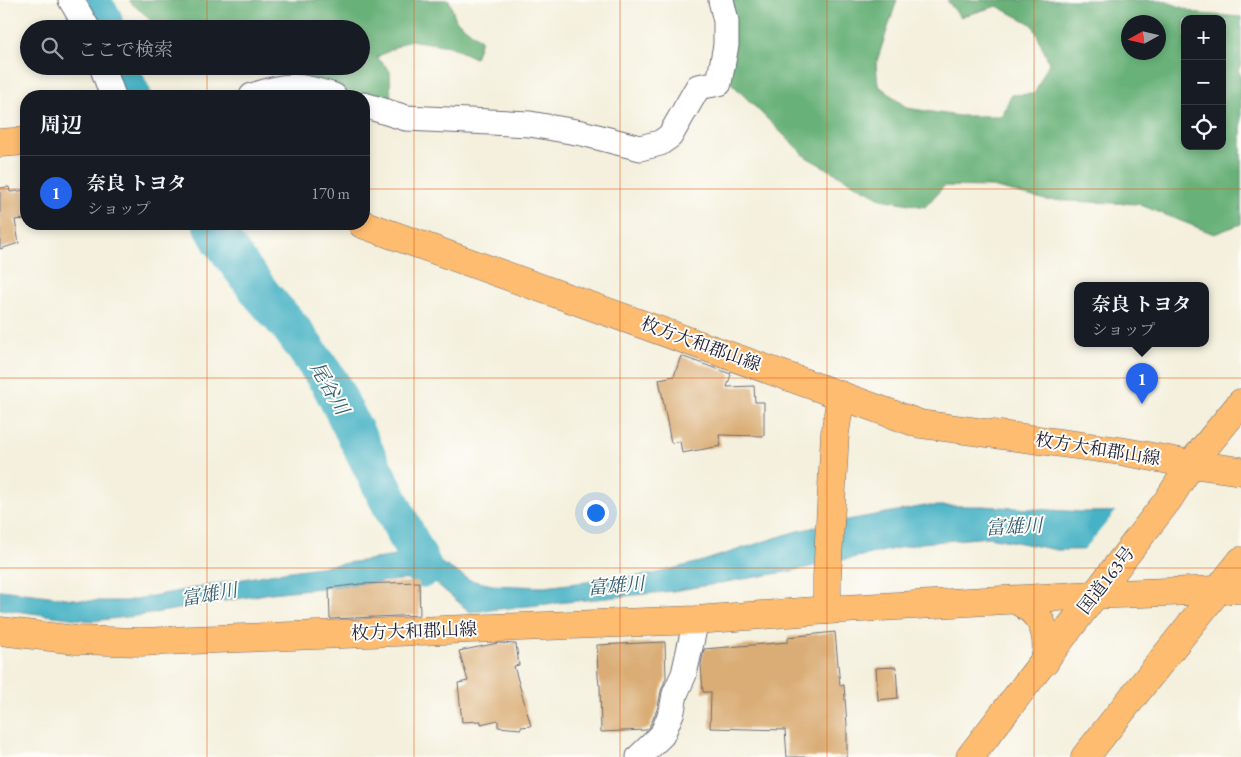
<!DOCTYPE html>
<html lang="ja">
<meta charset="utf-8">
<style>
:root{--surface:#171b24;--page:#20242c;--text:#f1f3f6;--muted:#9ea1a6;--line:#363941;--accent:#2563eb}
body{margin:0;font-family:"EB Garamond","Noto Serif JP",serif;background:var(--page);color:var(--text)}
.controls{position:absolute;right:15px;top:15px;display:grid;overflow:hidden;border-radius:10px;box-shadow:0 2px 8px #0003}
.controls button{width:45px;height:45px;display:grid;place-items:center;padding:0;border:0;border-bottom:1px solid var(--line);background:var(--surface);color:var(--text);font:25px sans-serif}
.compass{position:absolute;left:1121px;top:15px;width:45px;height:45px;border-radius:50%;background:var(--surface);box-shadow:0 2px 8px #0003;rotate:262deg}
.you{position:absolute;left:595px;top:512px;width:18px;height:18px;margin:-12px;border:4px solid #fff;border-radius:50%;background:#1a73e8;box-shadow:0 0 0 8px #1a73e833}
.badge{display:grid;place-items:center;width:32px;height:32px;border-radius:50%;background:var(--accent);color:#fff;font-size:16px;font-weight:700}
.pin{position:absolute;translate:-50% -41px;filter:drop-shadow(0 1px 2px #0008)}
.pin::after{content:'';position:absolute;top:26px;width:18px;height:15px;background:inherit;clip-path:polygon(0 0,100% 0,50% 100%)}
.popup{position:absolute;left:1074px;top:282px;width:135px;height:65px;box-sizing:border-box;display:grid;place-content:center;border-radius:10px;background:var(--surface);filter:drop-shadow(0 1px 4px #0005);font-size:16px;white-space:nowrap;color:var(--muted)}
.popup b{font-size:19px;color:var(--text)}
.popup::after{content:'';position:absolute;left:50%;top:100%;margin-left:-10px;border:10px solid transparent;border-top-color:var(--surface)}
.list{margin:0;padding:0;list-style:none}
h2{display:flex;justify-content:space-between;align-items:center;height:65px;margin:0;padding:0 20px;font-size:21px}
h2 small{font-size:16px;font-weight:400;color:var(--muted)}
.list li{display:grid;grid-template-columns:32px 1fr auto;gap:15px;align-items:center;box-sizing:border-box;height:75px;padding:0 20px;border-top:1px solid var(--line)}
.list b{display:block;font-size:19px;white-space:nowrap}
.list p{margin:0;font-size:16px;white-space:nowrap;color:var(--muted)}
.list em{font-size:16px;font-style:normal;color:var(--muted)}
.icon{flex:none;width:28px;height:28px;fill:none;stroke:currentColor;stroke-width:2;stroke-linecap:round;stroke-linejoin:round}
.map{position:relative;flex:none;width:1241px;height:757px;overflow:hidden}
.search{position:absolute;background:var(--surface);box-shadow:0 2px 8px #0003;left:20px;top:20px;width:350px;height:55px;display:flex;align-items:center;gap:12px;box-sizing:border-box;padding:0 18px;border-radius:28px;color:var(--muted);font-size:19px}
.panel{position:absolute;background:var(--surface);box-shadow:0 2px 8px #0003;left:20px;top:90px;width:350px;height:140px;border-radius:20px}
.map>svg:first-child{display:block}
.forest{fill:#68b178;stroke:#456a5a;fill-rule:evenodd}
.water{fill:#47b2c5;stroke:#346a80}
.pier{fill:#f4f0dd}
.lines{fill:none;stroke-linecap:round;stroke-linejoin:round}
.river{stroke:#47b2c5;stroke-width:39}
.building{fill:#daad76}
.minor-casing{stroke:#6c6a74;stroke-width:27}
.primary-casing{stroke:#6c6a74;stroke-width:29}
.trunk-casing{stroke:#6c6a74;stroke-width:29}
.minor{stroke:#fff;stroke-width:25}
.primary{stroke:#fdbc70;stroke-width:28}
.trunk{stroke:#fdbc70;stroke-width:28}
.grid{fill:none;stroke:#e8590c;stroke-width:1;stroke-opacity:0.55}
.labels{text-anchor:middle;stroke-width:4;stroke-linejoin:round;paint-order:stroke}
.street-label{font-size:18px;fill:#22223b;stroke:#fdfcf7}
.water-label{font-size:19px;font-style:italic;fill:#315c72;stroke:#fdfcf7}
</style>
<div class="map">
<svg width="1241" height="757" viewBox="0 0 1241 757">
<rect width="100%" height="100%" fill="#fdfcf7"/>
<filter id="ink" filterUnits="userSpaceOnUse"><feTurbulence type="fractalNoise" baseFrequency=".02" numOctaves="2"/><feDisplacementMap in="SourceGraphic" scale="10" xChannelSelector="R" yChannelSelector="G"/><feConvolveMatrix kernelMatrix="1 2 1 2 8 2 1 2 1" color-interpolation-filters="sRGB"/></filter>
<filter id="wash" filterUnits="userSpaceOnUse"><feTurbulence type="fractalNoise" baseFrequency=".0096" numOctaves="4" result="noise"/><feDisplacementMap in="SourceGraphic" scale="20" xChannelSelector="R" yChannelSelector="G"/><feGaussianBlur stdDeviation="1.12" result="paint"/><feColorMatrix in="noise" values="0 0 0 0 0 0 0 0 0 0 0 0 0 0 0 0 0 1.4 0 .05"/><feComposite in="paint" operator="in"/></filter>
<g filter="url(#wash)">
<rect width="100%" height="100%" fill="#f4f0dd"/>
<g class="forest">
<polygon points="130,0 449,0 456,20 481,40 475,58 449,46 410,40 377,57 390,71 391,106 331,88 298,75 297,66 361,66 361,29 156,29 148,17 130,2"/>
<path d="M728,0H897L876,64L878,85L907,108L958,116H1002L1011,95L1034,94L1049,63L1033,25L997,6L960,17L947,0H1162L1199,14L1241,17V65L1238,70L1241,76V224L1214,234L1138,204L1046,200L992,187L944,186L925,207L882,199L806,157L730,82ZM1185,19H1222V146H1185ZM1128,22H1158V52H1128Z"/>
</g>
<polygon class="water" points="925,506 982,506 1084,512 1164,511 1172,549 1057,550 989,537 922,543 791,571 673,591 470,612 429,577 271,593 143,615 93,621 0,609 0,590 90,601 126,601 270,574 389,557 426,554 470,580 492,585 544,587 653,574 703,561 794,532 842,521"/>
<polygon class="pier" points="1220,507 1241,508 1241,548 1172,552 1082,552 1118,509"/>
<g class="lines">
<g class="river">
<polyline points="90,0 103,20 105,29"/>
<polyline points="117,66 132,96"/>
<polyline points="212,224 221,240 262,295 291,328 330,383 423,568"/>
</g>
</g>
<g id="blocks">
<g class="building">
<polygon points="9,187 10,192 26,190 26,219 15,220 19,243 0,249 0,188"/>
<polygon points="681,356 731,374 727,387 754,386 755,402 764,402 764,436 719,435 721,446 682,453 680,441 671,443 659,379 674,376"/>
<polygon points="419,582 420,615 330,619 329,588 360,584"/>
<polygon points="835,632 840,686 844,685 847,725 847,757 787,757 785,730 710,728 711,692 703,692 701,665 704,649 788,642 788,637"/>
<polygon points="665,642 666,678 661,691 658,707 651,724 650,724 650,727 646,730 601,732 600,685 599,685 598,677 597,645"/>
<polygon points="498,643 516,644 519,665 514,666 531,726 521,727 521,729 498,727 498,720 481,724 481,721 462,722 458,683 468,681 459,651"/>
<polygon points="896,667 898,698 878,700 876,668"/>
</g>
</g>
</g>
<g filter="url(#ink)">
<use href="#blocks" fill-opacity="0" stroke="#6c6a74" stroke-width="1"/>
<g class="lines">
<defs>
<g id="minor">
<polyline points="71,0 88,29"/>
<polyline points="102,66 113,96"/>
<path d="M252,96C290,83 297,85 334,96"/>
<polyline points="364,105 406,118 530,124 582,133 640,148 660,143 670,136 698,87 719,83 726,45 726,21 721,0"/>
<polyline points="639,757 662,735 672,711 675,694 684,674 696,620"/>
</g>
<g id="primary">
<polyline points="0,143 26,141"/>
<polyline points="362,224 920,424 1120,451 1191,464 1241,471"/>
<path d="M1015,600C1042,612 1050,633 1045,662"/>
<polyline points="827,610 827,577 835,433 841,395"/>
<polyline points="0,631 76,640 140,642 696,620 827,610 1093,595 1241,589"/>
</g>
<g id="trunk">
<polyline points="970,757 1168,500 1191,464 1241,403"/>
<polyline points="1085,757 1241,561"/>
</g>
</defs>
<use href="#minor" class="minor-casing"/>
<use href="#primary" class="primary-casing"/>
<use href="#trunk" class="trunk-casing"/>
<use href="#minor" class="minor"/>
<use href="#primary" class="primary"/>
<use href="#trunk" class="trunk"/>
</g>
</g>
<path class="grid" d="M207,0V29M414,0V757M620,0V757M827,0V757M1034,0V757M207,66V96M0,189H26M364,189H1241M207,224V757M0,378H1241M0,568H1241"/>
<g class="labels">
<g class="street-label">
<text transform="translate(701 344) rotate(20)" y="6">枚方大和郡山線</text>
<text transform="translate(1098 449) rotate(9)" y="6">枚方大和郡山線</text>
<text transform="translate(1106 580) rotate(-52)" y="6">国道163号</text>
<text transform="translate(414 631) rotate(-2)" y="6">枚方大和郡山線</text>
</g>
<g class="water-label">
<text transform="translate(330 388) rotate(60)" y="7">尾谷川</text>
<text transform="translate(1014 526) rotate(-3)" y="7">富雄川</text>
<text transform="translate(616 585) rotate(-5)" y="7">富雄川</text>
<text transform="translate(209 594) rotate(-10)" y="7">富雄川</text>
</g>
</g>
</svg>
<div class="controls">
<button>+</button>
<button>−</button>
<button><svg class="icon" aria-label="locate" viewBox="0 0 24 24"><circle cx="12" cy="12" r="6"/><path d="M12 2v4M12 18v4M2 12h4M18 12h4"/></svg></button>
</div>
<svg class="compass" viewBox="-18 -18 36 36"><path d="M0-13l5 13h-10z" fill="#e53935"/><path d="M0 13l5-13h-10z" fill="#9ea1a6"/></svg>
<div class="you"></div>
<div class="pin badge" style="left:1142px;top:404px">1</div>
<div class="popup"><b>奈良 トヨタ</b>ショップ</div>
<div class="search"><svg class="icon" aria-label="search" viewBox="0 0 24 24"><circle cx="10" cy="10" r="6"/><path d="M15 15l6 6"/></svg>ここで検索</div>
<section class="panel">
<h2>周辺<small></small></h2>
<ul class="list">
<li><span class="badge">1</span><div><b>奈良 トヨタ</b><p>ショップ</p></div><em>170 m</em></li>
</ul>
</section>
</div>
